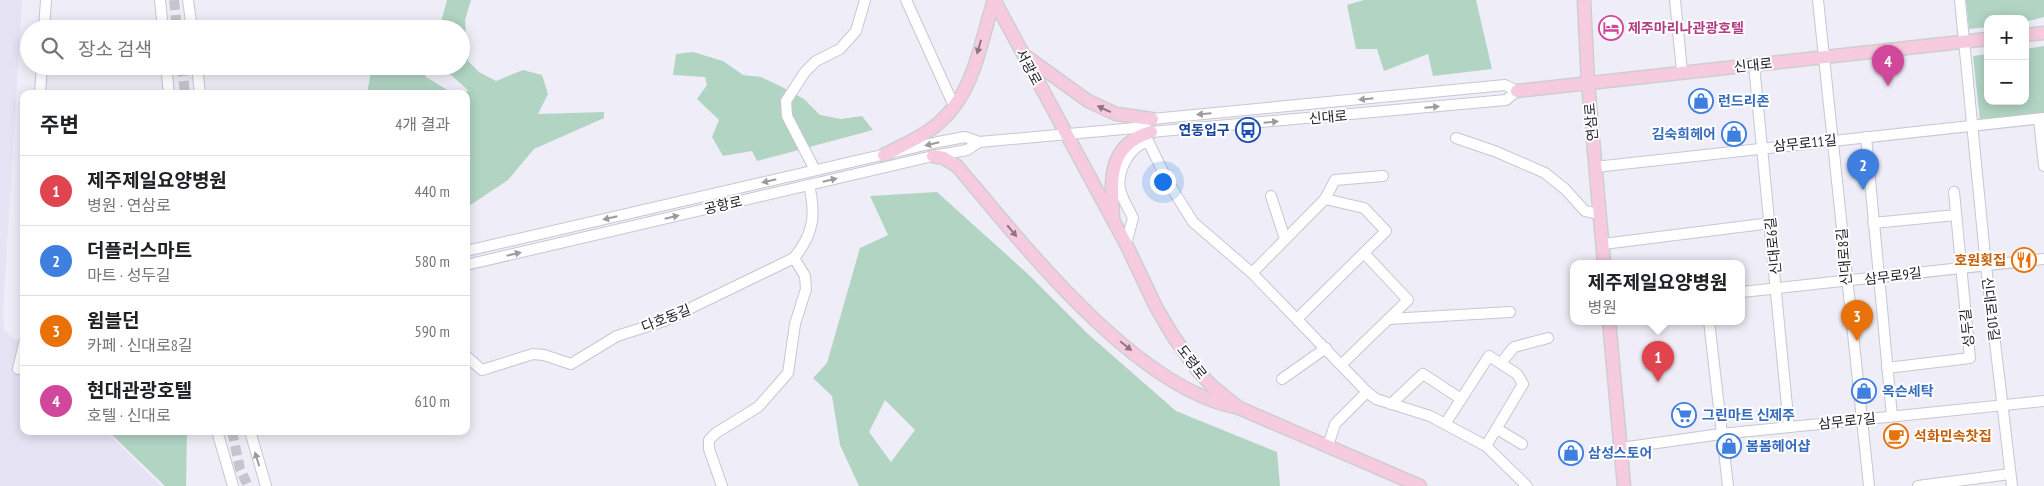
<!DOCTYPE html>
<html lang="ko">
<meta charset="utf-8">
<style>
:root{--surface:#fff;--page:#f2f2f2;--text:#202124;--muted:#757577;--line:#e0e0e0;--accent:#d93025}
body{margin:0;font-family:"PT Sans Narrow","Noto Sans KR",sans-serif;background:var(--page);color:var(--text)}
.controls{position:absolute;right:15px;top:15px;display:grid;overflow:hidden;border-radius:10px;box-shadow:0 2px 12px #0003}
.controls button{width:45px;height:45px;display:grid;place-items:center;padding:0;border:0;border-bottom:1px solid var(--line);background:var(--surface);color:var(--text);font:25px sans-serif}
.you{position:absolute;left:1162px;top:181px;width:18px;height:18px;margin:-12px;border:4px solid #fff;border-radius:50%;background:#1a73e8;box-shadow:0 0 0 8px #1a73e833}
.badge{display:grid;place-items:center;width:32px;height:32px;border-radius:50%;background:var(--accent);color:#fff;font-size:16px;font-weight:700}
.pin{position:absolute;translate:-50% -41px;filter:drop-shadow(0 1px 2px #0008)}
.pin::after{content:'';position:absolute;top:26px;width:18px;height:15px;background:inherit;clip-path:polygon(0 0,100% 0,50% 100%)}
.popup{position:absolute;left:1570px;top:260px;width:175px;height:65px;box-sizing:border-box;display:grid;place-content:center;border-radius:10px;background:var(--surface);filter:drop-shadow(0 1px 4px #0005);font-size:16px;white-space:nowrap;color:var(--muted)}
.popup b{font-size:19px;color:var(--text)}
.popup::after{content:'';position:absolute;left:50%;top:100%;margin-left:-10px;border:10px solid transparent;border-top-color:var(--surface)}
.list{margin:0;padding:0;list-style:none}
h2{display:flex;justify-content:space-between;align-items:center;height:65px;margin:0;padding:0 20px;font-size:21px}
h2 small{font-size:16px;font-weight:400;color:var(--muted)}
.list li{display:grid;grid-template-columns:32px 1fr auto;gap:15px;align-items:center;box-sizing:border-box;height:70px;padding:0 20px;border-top:1px solid var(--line)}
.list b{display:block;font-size:19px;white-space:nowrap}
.list p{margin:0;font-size:16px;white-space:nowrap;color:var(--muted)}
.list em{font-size:16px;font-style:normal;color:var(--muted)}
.icon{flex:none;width:28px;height:28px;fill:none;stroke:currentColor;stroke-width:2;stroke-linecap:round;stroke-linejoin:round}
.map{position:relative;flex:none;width:2044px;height:486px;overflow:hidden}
.search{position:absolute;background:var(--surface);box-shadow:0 2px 12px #0003;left:20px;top:20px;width:450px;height:55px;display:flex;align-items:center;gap:12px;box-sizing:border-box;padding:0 18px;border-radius:28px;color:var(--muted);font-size:19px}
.panel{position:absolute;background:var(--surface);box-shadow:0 2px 12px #0003;left:20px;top:90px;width:450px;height:345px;border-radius:10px}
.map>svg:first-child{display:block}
.built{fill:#e5e3f4}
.green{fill:#b1d4c3;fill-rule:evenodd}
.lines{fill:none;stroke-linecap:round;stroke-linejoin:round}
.minor-tunnel{stroke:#c6c5ce;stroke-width:10;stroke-dasharray:10 5;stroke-linecap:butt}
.minor-casing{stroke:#c8c6d0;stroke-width:12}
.major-casing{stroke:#cfcecf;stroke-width:15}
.minor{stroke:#fff;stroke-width:10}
.major{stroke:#f7cbdf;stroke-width:12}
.oneway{fill:#8d7682}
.oneway2{fill:#9c9c9d}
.labels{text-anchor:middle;stroke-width:4;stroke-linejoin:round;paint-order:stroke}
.hotel-label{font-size:14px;font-weight:bold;fill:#b23c85;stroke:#fff;text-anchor:start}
.street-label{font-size:14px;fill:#232226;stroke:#fff}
.shop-label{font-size:14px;font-weight:bold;fill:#366cbe;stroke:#fff;text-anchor:start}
.transit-label{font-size:14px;font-weight:bold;fill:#164399;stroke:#fff;text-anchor:end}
.food-label{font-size:14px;font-weight:bold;fill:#c56008;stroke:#fff;text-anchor:end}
</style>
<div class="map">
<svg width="2044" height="486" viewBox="0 0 2044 486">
<rect width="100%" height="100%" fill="#efeef8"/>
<polygon class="built" points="0,0 22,0 3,314 4,330 24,346 24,431 106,431 161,486 0,486"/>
<g class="green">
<polygon points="447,0 471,0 465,20 468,61 479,72 496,81 523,70 542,75 548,94 538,114 604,112 604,118 534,149 508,180 466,208 466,94 454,94 469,91 441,66 461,66 461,29 439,29"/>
<polygon points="1364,0 1476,0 1492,69 1433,76 1428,54 1384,71 1377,49 1356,49 1347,5"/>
<polygon points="1966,0 2044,0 2044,17 2025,22 2025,19 1988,19 1988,27 1969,29"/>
<polygon points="2044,46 2044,114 1980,121 1973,56 1988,54 1988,101 2025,101 2025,49"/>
<polygon points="693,52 723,61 743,75 761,77 780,86 804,99 820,115 841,119 862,116 873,130 757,161 752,151 723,156 712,137 719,120 697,99 707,85 705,77 673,75 676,54"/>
<polygon points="372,66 420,66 426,77 454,94 367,94"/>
<path d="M937,192L1028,274L1088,334L1176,411L1277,452L1280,486H859L840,445L832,396L813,378L827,363L860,248L888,235L870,196ZM885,400L915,430L891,462L869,432Z"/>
<polygon points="108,431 187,431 186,486 165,486"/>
</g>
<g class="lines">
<g class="minor-tunnel">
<polyline points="174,0 177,29"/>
<polyline points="182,66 185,94"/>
<polyline points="232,431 240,469 248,486"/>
</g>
<defs>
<g id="minor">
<polyline points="160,0 163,29"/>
<polyline points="188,0 192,29"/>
<polyline points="906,0 954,106"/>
<polyline points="1675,0 1682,71"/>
<polyline points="1818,0 1869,486"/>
<polyline points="1960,0 1986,266 2012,486"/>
<polyline points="44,29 46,0"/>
<polyline points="1754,65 1789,427"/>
<polyline points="166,66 169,94"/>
<polyline points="197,66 200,94"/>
<polyline points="40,94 42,66"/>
<polyline points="2039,119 2044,166"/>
<polyline points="1866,137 1892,416"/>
<polyline points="1456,138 1497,152 1545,173 1565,189 1585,211 1600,214"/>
<polyline points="1595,167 2044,118"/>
<polyline points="815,170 787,116 786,101 805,72 816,61 840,49 856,31 865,0"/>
<polyline points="1271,196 1285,239"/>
<polyline points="1873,223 1956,215"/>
<path d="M1126,244L1133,218C1129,209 1122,199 1120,189C1117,169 1130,147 1148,141L1168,182L1193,222L1252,273L1367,392L1376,399L1430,416L1486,446L1527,486"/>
<polyline points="1603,244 1771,223"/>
<polyline points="466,251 938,142 965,137 979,142"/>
<polyline points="466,265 933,156 967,150 979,142 1135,128 1151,132 1506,100 1517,91 1505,85 1152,119 1135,128"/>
<polyline points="1252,273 1325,199 1335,180 1383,176"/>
<polyline points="1742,292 2044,259"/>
<polyline points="1297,319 1386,231 1364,208 1325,199"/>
<polyline points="1389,319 1510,312"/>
<polyline points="1709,321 1728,486"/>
<path d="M466,356L482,370L533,354L544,355L571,364L617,336L664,321L794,258C814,233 816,215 809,185"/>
<polyline points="1501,363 1514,347 1548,338"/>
<polyline points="1342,364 1408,300 1364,253"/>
<polyline points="1887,368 1970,358 1954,192"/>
<polyline points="18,369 24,343"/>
<polyline points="1282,379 1326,348"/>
<polyline points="1391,404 1423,374 1461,399"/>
<polyline points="1445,424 1489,356 1517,374 1523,384 1486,446"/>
<polyline points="1497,429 1522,444"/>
<polyline points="217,431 233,486"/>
<polyline points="250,431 266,486"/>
<polyline points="1328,446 1335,424 1367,392"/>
<polyline points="1621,448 1721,434 2044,401"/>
<polyline points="722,486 709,449 709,440 716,433 758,407 788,373 795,324 806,289 805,276 794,258"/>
<polyline points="1918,486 2010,474"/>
</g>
<g id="major">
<polyline points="994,0 1126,244 1156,307 1173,336 1199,372 1212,386 1239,408 1420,486"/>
<polyline points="1584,0 1588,83 1604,263"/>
<polyline points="2025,35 2044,33"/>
<polyline points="1027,57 1088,101 1116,114 1152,119"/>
<polyline points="1517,91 1988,39"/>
<path d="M884,155C905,144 927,135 943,119C975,89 981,40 994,0"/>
<path d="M933,156L944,158L957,166C1022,243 1133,386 1235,407"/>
<path d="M1113,218C1111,180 1107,145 1151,132"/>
<polyline points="1609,321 1624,486"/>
</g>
</defs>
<use href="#minor" class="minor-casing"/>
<use href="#major" class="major-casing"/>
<use href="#minor" class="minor"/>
<use href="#major" class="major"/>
</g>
<defs><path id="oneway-solid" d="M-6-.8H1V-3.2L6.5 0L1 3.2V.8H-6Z" transform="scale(1.25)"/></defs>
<g class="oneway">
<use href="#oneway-solid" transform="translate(979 47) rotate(106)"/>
<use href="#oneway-solid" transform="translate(1104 109) rotate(-155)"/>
<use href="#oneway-solid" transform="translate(1012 231) rotate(50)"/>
<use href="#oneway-solid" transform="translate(1126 346) rotate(39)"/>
</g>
<g class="oneway2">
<use href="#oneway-solid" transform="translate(1366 99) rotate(174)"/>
<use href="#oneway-solid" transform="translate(1432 107) rotate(-5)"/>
<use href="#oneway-solid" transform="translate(1204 114) rotate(175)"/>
<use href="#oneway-solid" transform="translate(1271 122) rotate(-5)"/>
<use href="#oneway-solid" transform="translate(932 144) rotate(167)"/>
<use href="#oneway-solid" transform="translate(830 180) rotate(-13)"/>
<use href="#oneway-solid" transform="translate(769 181) rotate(167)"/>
<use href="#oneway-solid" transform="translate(672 217) rotate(-13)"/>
<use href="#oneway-solid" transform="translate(610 218) rotate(167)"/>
<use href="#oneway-solid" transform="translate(514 254) rotate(-13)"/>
<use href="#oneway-solid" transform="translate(257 459) rotate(-107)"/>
</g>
<defs>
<symbol id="hotel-ring" viewBox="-11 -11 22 22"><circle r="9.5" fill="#fff" stroke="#d1479c" stroke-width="1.5"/><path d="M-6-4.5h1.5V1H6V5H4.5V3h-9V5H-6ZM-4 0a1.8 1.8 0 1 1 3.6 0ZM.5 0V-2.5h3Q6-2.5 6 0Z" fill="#d1479c"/></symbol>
<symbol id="shop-ring" viewBox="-11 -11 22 22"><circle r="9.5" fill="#fff" stroke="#3f7fe0" stroke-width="1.5"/><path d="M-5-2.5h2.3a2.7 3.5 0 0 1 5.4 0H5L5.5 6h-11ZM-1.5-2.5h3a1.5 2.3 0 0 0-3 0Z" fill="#3f7fe0"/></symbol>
<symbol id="bus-ring" viewBox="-11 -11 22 22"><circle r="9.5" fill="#fff" stroke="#1a4fb4" stroke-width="1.5"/><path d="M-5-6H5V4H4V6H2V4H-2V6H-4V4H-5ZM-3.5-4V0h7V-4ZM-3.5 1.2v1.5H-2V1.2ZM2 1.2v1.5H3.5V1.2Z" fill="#1a4fb4"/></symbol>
<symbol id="restaurant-ring" viewBox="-11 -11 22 22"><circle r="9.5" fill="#fff" stroke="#e8710a" stroke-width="1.5"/><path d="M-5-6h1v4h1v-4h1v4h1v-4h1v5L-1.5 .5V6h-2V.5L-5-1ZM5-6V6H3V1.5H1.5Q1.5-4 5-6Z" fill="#e8710a"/></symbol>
<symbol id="supermarket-ring" viewBox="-11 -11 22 22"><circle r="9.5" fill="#fff" stroke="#3f7fe0" stroke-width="1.5"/><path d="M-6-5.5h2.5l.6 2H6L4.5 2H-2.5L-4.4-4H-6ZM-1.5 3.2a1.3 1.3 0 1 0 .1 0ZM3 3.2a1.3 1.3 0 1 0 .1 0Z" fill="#3f7fe0"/></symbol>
<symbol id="cafe-ring" viewBox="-11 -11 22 22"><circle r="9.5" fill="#fff" stroke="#e8710a" stroke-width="1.5"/><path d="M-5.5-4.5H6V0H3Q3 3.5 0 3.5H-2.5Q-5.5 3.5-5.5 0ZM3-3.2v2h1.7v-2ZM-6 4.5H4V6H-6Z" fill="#e8710a"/></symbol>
</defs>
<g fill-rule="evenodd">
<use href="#hotel-ring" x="1597" y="14" width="28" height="28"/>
<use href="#shop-ring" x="1687" y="87" width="28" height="28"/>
<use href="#bus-ring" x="1234" y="116" width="28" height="28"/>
<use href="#shop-ring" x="1720" y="120" width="28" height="28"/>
<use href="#restaurant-ring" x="2010" y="246" width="28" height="28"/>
<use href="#shop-ring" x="1850" y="377" width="28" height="28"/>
<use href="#supermarket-ring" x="1670" y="401" width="28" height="28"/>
<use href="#cafe-ring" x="1882" y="422" width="28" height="28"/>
<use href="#shop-ring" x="1715" y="432" width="28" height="28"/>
<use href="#shop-ring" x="1557" y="439" width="28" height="28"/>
</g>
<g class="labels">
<g class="hotel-label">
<text x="1628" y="33">제주마리나관광호텔</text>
</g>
<g class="street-label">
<text transform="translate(1753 65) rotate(-6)" y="5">신대로</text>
<text transform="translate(1029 67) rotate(62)" y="5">서광로</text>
<text transform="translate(1328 117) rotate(-5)" y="5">신대로</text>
<text transform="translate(1591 122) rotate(-95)" y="5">연삼로</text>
<text transform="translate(1805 143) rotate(-6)" y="5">삼무로11길</text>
<text transform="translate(723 205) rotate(-13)" y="5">공항로</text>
<text transform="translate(1773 246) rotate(-96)" y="5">신대로6길</text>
<text transform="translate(1844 257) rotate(-95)" y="5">신대로8길</text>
<text transform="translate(1893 276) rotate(-7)" y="5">삼무로9길</text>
<text transform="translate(1991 309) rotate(83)" y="5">신대로10길</text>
<text transform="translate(666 318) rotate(-21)" y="5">다호동길</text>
<text transform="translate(1967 328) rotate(-96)" y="5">성두길</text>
<text transform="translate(1192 362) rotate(52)" y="5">도령로</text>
<text transform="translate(1847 421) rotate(-6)" y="5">삼무로7길</text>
</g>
<g class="shop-label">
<text x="1718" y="106">런드리존</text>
<text x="1716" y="139" text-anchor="end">김숙희헤어</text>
<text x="1882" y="396">옥슨세탁</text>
<text x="1702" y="420">그린마트 신제주</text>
<text x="1746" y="451">봄봄헤어샵</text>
<text x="1588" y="458">삼성스토어</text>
</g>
<g class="transit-label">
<text x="1230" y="135">연동입구</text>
</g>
<g class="food-label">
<text x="2006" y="265">호원횟집</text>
<text x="1914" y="441" text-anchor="start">석화민속찻집</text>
</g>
</g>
</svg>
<div class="controls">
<button>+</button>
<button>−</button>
</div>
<div class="you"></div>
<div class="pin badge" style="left:1658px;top:382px;background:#e0444e">1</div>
<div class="popup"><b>제주제일요양병원</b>병원</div>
<div class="pin badge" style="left:1863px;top:190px;background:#3f7fe0">2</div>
<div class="pin badge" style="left:1857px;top:341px;background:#e8710a">3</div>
<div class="pin badge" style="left:1888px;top:86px;background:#d1479c">4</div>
<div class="search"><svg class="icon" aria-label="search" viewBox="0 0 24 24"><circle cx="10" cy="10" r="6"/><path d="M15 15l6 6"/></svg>장소 검색</div>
<section class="panel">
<h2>주변<small>4개 결과</small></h2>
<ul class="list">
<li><span class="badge" style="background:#e0444e">1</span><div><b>제주제일요양병원</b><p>병원 · 연삼로</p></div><em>440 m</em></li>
<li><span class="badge" style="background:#3f7fe0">2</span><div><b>더플러스마트</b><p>마트 · 성두길</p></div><em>580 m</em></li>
<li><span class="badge" style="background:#e8710a">3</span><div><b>윔블던</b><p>카페 · 신대로8길</p></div><em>590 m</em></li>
<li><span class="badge" style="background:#d1479c">4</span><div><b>현대관광호텔</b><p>호텔 · 신대로</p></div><em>610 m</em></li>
</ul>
</section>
</div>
